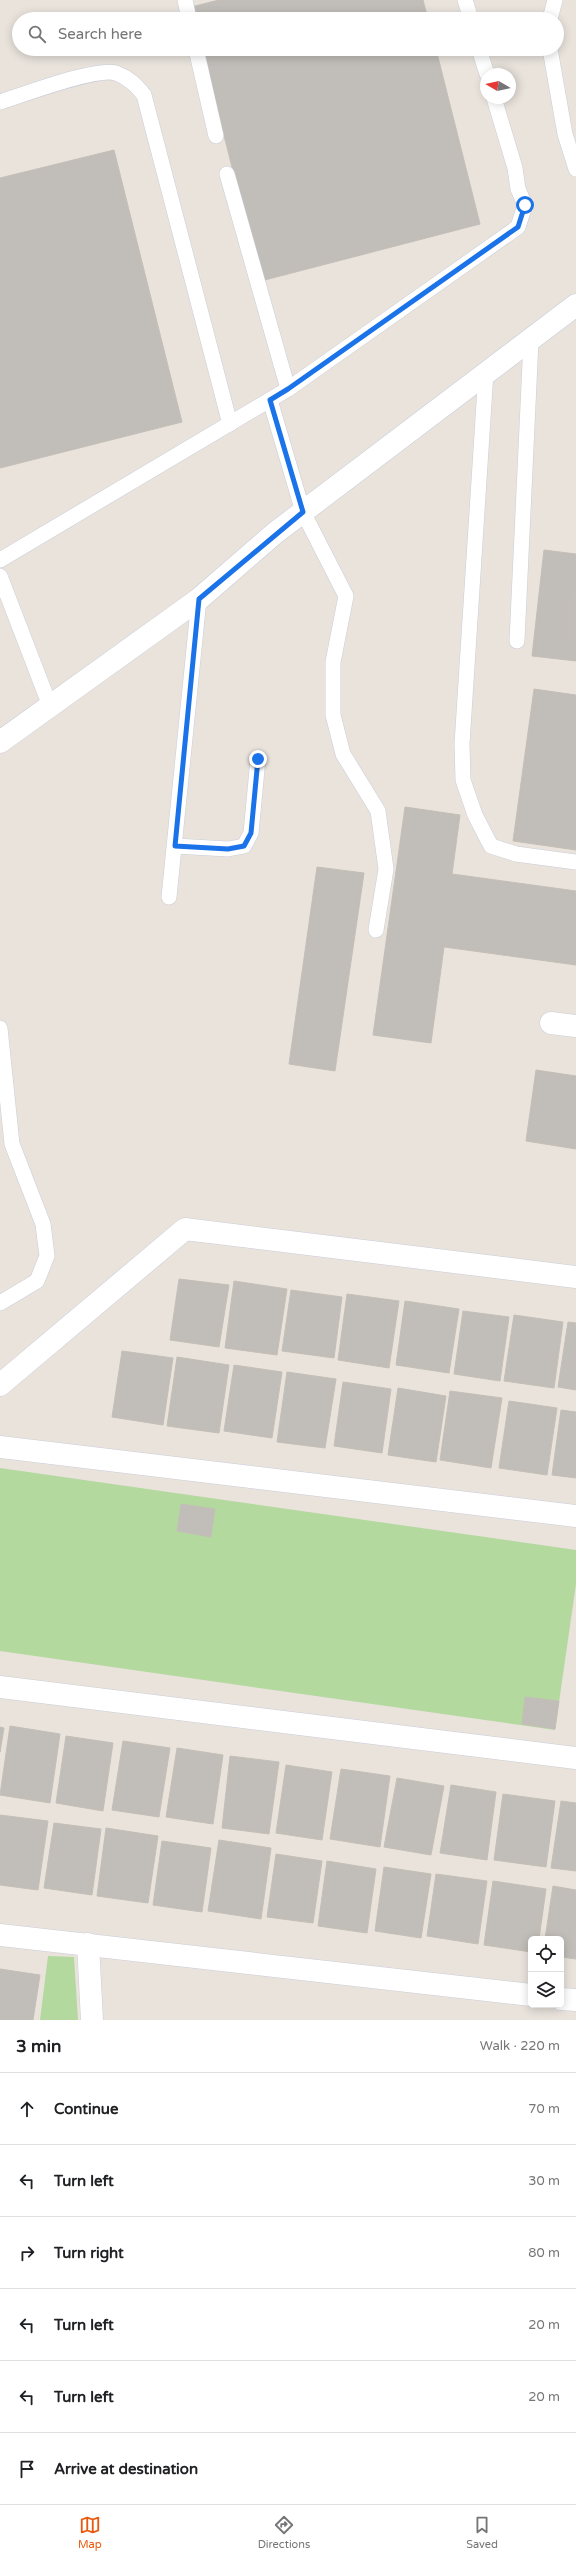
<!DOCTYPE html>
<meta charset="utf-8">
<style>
:root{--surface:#fff;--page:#f6f6f6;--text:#202124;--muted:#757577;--line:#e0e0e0;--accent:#ea580c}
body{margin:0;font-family:"Varela Round",sans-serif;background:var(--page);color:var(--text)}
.controls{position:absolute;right:12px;bottom:12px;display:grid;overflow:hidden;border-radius:6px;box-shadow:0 2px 10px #0003}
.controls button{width:36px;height:36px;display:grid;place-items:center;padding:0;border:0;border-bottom:1px solid var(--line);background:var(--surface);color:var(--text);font:20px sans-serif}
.compass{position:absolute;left:480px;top:68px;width:36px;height:36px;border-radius:50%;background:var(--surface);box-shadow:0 2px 10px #0003;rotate:279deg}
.stop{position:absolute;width:12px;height:12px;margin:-9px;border:3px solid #1a73e8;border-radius:50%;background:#fff}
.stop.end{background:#1a73e8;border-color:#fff;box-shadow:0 1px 4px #0008}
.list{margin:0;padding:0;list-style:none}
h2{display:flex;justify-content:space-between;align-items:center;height:52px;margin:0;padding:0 16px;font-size:17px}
h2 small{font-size:13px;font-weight:400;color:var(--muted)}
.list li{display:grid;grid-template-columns:26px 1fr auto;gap:12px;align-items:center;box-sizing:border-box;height:72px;padding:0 16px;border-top:1px solid var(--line)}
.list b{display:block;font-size:15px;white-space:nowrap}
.list em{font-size:13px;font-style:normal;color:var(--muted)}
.icon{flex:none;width:22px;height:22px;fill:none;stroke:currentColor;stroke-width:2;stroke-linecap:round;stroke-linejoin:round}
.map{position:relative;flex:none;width:576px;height:2020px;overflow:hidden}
.search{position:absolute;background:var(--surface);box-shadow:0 2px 10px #0003;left:12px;right:12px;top:12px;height:44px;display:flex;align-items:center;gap:10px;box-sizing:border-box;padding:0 14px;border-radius:22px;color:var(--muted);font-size:15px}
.sheet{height:484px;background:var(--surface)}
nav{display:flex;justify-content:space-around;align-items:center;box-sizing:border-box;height:56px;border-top:1px solid var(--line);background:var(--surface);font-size:11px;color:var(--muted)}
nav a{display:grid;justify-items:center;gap:2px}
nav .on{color:var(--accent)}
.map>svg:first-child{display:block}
.green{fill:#b3d99f}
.building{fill:#c1bdb8;stroke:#c4bfb6}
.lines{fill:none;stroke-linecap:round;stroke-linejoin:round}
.lane-casing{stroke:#cacdd8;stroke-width:16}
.street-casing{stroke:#cacdd8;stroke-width:23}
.secondary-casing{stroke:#cacdd8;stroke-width:23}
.lane{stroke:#fff;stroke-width:15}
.street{stroke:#fff;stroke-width:22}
.secondary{stroke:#fff;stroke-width:22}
.route{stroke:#1a73e8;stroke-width:5}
</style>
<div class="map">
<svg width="576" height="2020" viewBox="0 0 576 2020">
<rect width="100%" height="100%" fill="#e9e3dc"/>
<g class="green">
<polygon points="0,1468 576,1550 576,1584 555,1730 0,1651"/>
<polygon points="48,1956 74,1957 78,2020 40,2020"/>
</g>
<g class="building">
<polygon points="219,0 423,0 428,19 194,19 191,7"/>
<polygon points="202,49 436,49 480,224 261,281"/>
<polygon points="114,150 182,422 0,468 0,178"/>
<polygon points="544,550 576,554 576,661 532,656"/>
<polygon points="576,583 576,635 569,634"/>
<polygon points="534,689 576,695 576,850 513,841"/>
<polygon points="405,807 460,815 452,874 576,891 576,965 444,947 431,1043 373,1035"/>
<polygon points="317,867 364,873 335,1071 289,1064"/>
<polygon points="536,1070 576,1076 576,1149 526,1141"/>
<polygon points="179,1279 229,1285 219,1347 170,1340"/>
<polygon points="234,1281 287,1289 277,1355 225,1348"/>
<polygon points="291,1290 342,1297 334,1358 282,1351"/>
<polygon points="347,1294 399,1301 389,1368 338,1360"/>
<polygon points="405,1301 459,1309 449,1373 396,1365"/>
<polygon points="463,1311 509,1317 500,1381 454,1374"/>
<polygon points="514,1315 563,1322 554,1388 504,1381"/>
<polygon points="568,1322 576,1323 576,1390 558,1387"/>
<polygon points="122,1351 173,1358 163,1425 112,1417"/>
<polygon points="177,1357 229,1365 219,1433 167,1426"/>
<polygon points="234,1365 282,1372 272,1438 224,1431"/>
<polygon points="287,1372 336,1379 325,1448 277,1442"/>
<polygon points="343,1382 391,1389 382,1453 334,1446"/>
<polygon points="398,1388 446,1396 436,1462 388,1455"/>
<polygon points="450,1391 502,1398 491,1468 440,1460"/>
<polygon points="509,1401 557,1408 547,1475 499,1468"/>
<polygon points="561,1410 576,1412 576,1478 552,1475"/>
<polygon points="181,1504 215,1509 211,1537 177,1531"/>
<polygon points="525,1697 559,1701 555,1729 522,1724"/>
<polygon points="10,1726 60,1734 50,1803 0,1795"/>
<polygon points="0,1727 4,1728 0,1752"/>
<polygon points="66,1736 113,1743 103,1811 56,1803"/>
<polygon points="123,1741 170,1748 159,1817 112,1810"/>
<polygon points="177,1748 223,1755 213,1824 166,1817"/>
<polygon points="230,1756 279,1762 269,1834 222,1828"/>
<polygon points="286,1765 332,1772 322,1840 276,1833"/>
<polygon points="341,1769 390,1776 380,1847 330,1839"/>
<polygon points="397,1778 444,1786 431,1855 384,1847"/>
<polygon points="451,1785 496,1792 487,1860 440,1853"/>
<polygon points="503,1794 555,1801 546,1867 494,1860"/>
<polygon points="561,1801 576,1803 576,1871 551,1868"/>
<polygon points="0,1815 48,1821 38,1890 0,1885"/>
<polygon points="54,1823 101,1829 92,1895 44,1888"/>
<polygon points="106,1828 158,1836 148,1903 97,1896"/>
<polygon points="219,1840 271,1848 261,1919 208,1911"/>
<polygon points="162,1841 211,1848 202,1912 153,1905"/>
<polygon points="276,1854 322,1861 313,1923 267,1917"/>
<polygon points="327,1861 376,1869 367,1933 318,1926"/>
<polygon points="384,1867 431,1874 421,1938 375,1931"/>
<polygon points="436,1874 487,1881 478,1944 427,1936"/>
<polygon points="493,1881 546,1889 539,1939 531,1939 531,1952 484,1945"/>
<polygon points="553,1886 576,1890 576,1959 561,1957 561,1939 545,1939"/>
<polygon points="0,1969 40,1975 33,2020 0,2020"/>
</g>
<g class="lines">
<defs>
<g id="lane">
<polyline points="185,0 189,19"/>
<polyline points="465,0 471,19"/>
<polyline points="550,19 555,0"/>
<polyline points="196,49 216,136"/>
<polyline points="479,49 487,74"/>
<polyline points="550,49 565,134 576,169"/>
<path d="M0,102C23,95 96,67 116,73C129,78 136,85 144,95L230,424"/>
<polyline points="486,372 462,744 463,780 475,815 491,846 516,854 576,862"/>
<polyline points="288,389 518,227 525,205 518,189 515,168 494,98"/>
<polyline points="270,400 303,512 346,596 333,662 333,715 343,754 378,811 386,869 376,930"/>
<polyline points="0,560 288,389 227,174"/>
<polyline points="0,576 50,706"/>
<polyline points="517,641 531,341"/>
<polyline points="175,846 228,849 244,846 251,833 258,759"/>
<polyline points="169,897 199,599"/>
<polyline points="0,1028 12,1144 43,1224 47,1256 37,1281 0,1303"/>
</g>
<g id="street">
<polyline points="551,1023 576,1026"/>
<polyline points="0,1385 185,1229 576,1277"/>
<polyline points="0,1447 576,1516"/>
<polyline points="0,1687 576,1758"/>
<polyline points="0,1935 531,1995"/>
<polyline points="88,1944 92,2020"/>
<polyline points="561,1999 576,2000"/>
</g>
<polyline id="secondary" points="0,742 199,599 275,533 576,305"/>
</defs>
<use href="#lane" class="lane-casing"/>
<use href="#street" class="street-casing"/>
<use href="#secondary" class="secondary-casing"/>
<use href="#lane" class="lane"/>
<use href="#street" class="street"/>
<use href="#secondary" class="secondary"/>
</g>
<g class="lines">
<polyline class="route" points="258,759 251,833 244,846 228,849 175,846 199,599 303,512 270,400 288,389 518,227 525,205"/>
</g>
</svg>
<div class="controls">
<button><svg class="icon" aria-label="locate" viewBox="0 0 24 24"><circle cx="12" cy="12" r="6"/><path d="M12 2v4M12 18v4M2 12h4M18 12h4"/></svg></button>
<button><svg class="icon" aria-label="layers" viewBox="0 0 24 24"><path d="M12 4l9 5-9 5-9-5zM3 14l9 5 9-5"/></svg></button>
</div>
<svg class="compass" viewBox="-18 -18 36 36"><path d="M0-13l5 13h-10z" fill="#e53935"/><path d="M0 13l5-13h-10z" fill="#757577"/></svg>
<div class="stop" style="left:525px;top:205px"></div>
<div class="stop end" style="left:258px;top:759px"></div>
<div class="search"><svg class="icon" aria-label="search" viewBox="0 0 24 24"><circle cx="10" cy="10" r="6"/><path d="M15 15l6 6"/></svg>Search here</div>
</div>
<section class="sheet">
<h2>3 min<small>Walk · 220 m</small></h2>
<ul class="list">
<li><svg class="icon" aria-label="ahead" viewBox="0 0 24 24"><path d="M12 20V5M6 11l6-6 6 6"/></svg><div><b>Continue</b></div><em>70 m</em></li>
<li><svg class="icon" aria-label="left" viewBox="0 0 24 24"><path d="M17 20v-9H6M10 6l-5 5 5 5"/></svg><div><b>Turn left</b></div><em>30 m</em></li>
<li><svg class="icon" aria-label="right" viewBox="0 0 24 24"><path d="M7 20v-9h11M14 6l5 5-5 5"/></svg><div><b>Turn right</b></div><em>80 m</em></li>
<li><svg class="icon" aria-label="left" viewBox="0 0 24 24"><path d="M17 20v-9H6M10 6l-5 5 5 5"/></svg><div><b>Turn left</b></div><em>20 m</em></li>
<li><svg class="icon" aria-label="left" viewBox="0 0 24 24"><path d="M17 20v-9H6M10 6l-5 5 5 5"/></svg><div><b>Turn left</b></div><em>20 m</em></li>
<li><svg class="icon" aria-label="arrive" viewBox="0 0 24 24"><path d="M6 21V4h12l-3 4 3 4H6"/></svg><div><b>Arrive at destination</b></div></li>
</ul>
</section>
<nav>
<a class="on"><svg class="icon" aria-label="map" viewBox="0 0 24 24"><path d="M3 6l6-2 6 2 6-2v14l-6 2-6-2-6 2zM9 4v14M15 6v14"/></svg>Map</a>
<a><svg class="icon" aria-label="directions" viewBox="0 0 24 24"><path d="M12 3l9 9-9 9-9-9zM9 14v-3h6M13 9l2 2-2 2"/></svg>Directions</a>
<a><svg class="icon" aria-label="saved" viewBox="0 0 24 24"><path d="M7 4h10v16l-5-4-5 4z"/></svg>Saved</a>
</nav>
